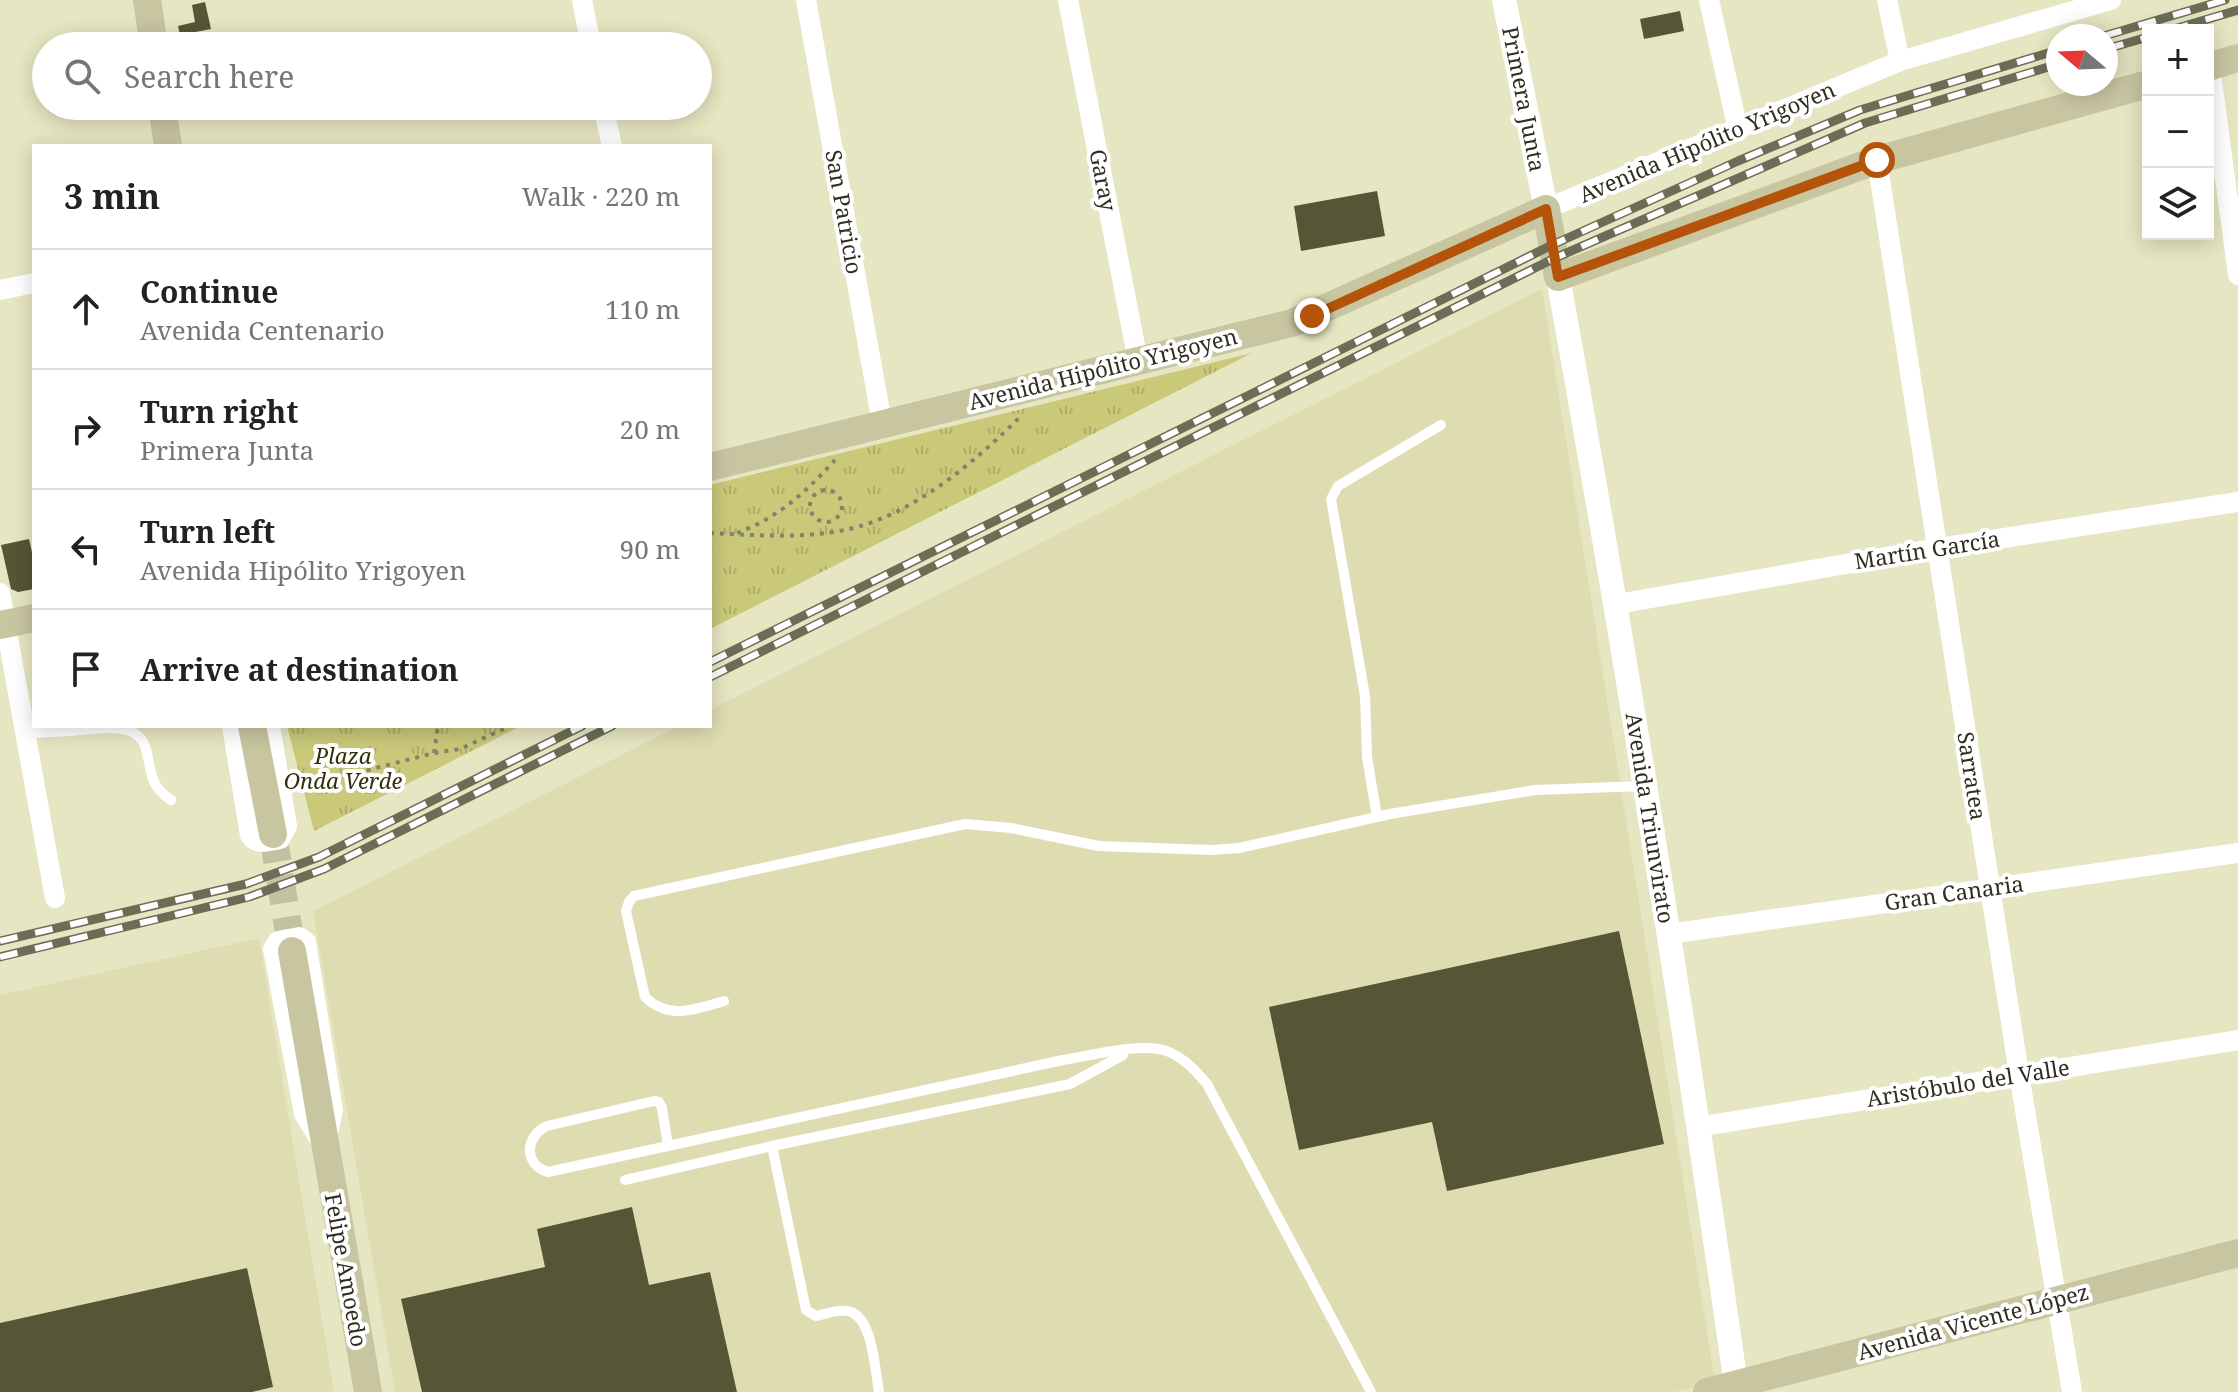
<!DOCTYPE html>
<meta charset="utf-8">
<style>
:root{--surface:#fff;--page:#f2f2f2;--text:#222;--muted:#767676;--line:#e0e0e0}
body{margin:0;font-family:"Noto Serif",serif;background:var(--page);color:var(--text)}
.controls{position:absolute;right:24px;top:24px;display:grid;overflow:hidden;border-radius:0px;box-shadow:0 4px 20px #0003}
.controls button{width:72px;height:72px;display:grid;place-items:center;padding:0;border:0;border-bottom:2px solid var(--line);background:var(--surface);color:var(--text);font:40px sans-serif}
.compass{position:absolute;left:2046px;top:24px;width:72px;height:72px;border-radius:50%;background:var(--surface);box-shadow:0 4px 20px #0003;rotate:289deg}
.stop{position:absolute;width:24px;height:24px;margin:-18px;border:6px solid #b45309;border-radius:50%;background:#fff}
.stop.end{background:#b45309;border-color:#fff;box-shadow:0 2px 8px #0008}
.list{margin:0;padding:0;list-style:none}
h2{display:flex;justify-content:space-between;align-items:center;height:104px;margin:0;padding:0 32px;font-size:34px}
h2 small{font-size:26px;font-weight:400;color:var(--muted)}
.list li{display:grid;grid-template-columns:52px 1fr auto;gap:24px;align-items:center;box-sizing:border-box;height:120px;padding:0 32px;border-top:2px solid var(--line)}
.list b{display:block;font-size:30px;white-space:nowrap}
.list p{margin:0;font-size:26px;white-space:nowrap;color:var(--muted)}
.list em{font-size:26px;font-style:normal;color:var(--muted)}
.icon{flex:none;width:44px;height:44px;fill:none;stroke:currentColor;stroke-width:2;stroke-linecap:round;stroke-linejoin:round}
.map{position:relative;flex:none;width:2238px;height:1392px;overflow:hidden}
.search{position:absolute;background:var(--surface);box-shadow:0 4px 20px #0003;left:32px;top:32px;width:680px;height:88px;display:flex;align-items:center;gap:20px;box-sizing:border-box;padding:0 28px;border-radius:44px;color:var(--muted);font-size:30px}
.panel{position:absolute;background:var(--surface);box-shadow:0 4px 20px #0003;left:32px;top:144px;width:680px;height:584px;border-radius:0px}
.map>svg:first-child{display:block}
.built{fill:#deddb1}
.grass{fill:url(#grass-tufts)}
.building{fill:#565536}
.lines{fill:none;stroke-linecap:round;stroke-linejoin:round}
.secondary-tunnel{stroke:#c2c1a2;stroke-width:28;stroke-dasharray:28 14;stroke-linecap:butt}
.path{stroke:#84846b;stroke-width:4;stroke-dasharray:4 6;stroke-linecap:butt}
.service{stroke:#fff;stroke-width:10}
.minor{stroke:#fff;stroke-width:20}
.tertiary{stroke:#fff;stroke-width:24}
.secondary{stroke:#c8c6a1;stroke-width:28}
.rail-casing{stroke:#6d6d57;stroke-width:9}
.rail{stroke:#fff;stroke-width:6;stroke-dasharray:18;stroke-linecap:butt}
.route{stroke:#b45309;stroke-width:10}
.labels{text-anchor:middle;stroke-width:8;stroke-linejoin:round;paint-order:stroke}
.street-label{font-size:22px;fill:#2f2f21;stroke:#fff}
.park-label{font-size:22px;font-style:italic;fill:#323008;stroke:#fff}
</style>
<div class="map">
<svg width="2238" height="1392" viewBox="0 0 2238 1392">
<defs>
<pattern id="grass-tufts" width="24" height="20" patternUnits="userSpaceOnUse" patternTransform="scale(2)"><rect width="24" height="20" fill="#cac879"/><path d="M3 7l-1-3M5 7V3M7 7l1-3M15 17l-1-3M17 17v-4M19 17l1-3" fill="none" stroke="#aeac68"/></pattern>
</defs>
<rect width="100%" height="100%" fill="#e7e6c2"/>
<g class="built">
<polygon points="1542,289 1715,1382 1674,1392 395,1392 313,911 679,726 710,726 710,710"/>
<polygon points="259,938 334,1392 0,1392 0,995"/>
</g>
<g class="grass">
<polygon points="1252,353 710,629 710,485"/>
<polygon points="287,726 521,726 314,831"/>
</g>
<g class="building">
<polygon points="205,2 211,29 180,35 178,26 195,22 192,5"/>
<polygon points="1680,11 1684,31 1644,39 1640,19"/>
<polygon points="1377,191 1385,236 1301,251 1294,206"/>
<polygon points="29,539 34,561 34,589 18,592 11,589 1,545"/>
<polygon points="1619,931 1664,1144 1447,1191 1432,1122 1299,1150 1269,1007"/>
<polygon points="632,1207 649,1285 710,1272 737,1392 422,1392 401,1299 545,1267 537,1229"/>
<polygon points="247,1268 273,1387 252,1392 0,1392 0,1323"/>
</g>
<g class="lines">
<polyline class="secondary-tunnel" points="273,834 292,951"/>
<g class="path">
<circle cx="826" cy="506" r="16"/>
<path d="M710,533C754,535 801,539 845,530C912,516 975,462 1022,415"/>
<path d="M737,533C778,518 806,492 835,460"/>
<polyline points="434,753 438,726"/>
<polyline points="299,788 434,753 460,749 510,726"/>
</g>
<g class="service">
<path d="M26,734C41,732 55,732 70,731C92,730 135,719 145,746C153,771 147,784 171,800"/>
<polyline points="1377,817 1367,757 1365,696 1331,499 1338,486 1441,425"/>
<path d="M724,1001C696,1009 670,1021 645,997L626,911L629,902L634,896L965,824L1011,828L1099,846L1211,850L1239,848L1390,814L1535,790L1643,786"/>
<path d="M668,1146L662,1108L659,1102L654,1101L547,1126C525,1136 523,1164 548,1172L1063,1060C1090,1056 1144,1041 1169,1052C1185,1059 1196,1071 1207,1084L1371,1392"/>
<path d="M772,1146L806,1310L816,1316C826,1314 838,1309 848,1311C873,1316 875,1371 879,1392"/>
<polyline points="625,1180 772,1146 1070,1084 1123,1055"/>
</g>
<g class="minor">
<polyline points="582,0 591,46"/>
<polyline points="806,0 882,423"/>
<polyline points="1068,0 1138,361"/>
<polyline points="1709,0 1738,130"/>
<polyline points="1887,0 1900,61"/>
<polyline points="2210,66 2238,275"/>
<polyline points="603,106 612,146"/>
<polyline points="1877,160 2019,1074 2072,1392"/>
<polyline points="1546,209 1900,61 2111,0"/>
<polyline points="0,290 34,283"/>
<polyline points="0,593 55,898"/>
<polyline points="1617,604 1938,548 2238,502"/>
<path d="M232,726L250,835C256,846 269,841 280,839L287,826L270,726"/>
<polyline points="1669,934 2238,853"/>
<polygon points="299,937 306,942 333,1110 325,1148 304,1114 273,949 278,941"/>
<polyline points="1697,1127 2238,1040"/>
</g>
<g class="tertiary">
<polyline points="1504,0 1546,209"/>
<path d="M1558,277C1625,647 1684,1019 1737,1392"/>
</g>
<g class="secondary">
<polyline points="147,0 154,46"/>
<polyline points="2208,67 2238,58"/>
<polyline points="162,106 168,146"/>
<polyline points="710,467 1292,323 1546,209 1558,277 1877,160 2148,84"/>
<polyline points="0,625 34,618"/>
<polyline points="252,726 273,834"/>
<polyline points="292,951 368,1392"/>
<polyline points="1707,1392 2238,1253"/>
</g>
<defs>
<g id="rail">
<polyline points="2171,30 2238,10"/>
<polyline points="2104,36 2225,0"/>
<polyline points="2106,49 2148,37"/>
<polyline points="710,662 1552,245 1738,161 1860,110 2058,50"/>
<polyline points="710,677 1555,258 1865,123 2058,64"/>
<polyline points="0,941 246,884 319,857 582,726"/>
<polyline points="0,957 249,897 324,869 612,726"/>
</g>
</defs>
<use href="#rail" class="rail-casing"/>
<use href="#rail" class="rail"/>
</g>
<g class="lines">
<polyline class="route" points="1312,316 1546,209 1558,277 1877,160"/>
</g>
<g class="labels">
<g class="street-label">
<text transform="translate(1524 99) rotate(79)" y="8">Primera Junta</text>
<text transform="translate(1707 142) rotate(-23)" y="8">Avenida Hipólito Yrigoyen</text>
<text transform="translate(1103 180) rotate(79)" y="8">Garay</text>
<text transform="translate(844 212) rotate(80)" y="8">San Patricio</text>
<text transform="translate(1103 369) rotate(-14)" y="8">Avenida Hipólito Yrigoyen</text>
<text transform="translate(1927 550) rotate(-9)" y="8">Martín García</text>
<text transform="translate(1972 776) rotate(81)" y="8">Sarratea</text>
<text transform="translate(1650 818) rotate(81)" y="8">Avenida Triunvirato</text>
<text transform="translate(1954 893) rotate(-8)" y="8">Gran Canaria</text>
<text transform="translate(1968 1083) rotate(-9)" y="8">Aristóbulo del Valle</text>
<text transform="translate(346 1270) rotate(80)" y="8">Felipe Amoedo</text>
<text transform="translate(1973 1322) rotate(-15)" y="8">Avenida Vicente López</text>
</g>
<g class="park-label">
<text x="343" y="764">Plaza<tspan x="343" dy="25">Onda Verde</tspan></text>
</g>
</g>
</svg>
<div class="controls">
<button>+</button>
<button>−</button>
<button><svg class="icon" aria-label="layers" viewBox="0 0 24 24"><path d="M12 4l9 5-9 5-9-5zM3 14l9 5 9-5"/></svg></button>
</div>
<svg class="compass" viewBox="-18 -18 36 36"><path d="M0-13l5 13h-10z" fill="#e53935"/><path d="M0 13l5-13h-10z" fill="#767676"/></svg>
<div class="stop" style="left:1877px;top:160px"></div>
<div class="stop end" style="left:1312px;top:316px"></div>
<div class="search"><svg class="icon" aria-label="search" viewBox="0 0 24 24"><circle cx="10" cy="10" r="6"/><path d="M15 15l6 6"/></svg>Search here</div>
<section class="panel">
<h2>3 min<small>Walk · 220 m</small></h2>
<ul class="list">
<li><svg class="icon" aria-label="ahead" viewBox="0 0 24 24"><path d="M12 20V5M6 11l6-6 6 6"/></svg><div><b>Continue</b><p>Avenida Centenario</p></div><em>110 m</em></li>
<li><svg class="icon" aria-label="right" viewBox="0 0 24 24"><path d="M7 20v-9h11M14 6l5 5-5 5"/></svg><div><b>Turn right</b><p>Primera Junta</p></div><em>20 m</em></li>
<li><svg class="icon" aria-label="left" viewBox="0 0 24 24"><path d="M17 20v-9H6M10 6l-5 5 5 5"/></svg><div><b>Turn left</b><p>Avenida Hipólito Yrigoyen</p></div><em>90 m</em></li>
<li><svg class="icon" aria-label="arrive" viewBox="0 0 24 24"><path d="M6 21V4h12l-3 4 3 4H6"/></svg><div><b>Arrive at destination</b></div></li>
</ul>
</section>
</div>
